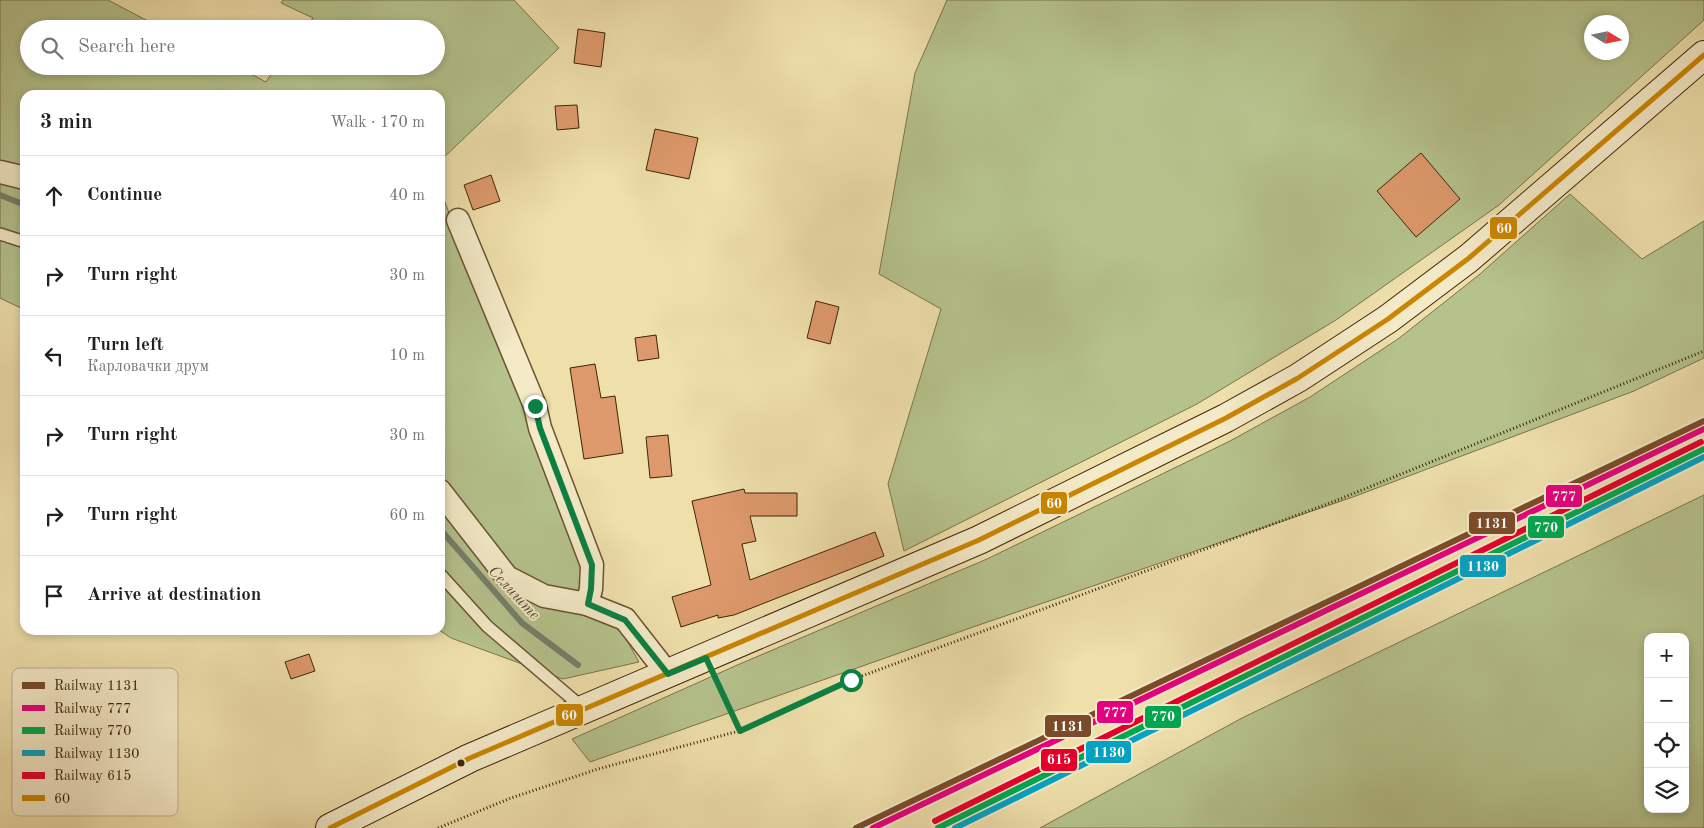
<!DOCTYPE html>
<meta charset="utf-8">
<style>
:root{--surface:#fff;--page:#f2f2f2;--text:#202124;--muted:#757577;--line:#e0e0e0}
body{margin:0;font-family:"Old Standard TT",serif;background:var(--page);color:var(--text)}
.controls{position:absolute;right:15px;bottom:15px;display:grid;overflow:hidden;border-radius:10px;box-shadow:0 2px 8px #0003}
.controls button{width:45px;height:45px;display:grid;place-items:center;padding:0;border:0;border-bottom:1px solid var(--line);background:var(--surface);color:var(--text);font:25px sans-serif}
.compass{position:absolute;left:1584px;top:15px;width:45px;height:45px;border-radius:50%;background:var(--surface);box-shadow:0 2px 8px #0003;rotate:100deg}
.stop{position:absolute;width:15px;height:15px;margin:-11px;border:4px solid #0b8043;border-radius:50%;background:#fff}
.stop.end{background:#0b8043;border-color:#fff;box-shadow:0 1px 5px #0008}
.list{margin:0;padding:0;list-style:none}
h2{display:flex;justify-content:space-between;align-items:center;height:65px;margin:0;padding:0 20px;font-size:21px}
h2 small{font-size:16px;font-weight:400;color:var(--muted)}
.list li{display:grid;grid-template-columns:32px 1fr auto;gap:15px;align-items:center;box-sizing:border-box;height:80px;padding:0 20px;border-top:1px solid var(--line)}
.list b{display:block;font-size:19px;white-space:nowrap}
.list p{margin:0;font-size:16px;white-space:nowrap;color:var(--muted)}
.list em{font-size:16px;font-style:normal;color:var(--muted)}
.icon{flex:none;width:28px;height:28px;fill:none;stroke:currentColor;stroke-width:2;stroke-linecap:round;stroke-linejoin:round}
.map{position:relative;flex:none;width:1704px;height:828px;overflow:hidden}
.search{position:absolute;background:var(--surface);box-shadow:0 2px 8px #0003;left:20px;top:20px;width:425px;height:55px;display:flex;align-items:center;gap:12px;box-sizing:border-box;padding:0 18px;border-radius:28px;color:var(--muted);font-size:19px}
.panel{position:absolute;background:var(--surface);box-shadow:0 2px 8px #0003;left:20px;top:90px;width:425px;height:545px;border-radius:15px}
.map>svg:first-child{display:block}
.green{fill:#b5c28c;stroke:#7a734a;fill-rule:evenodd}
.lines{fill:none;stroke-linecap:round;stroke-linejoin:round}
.stream{stroke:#757f6c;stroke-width:6}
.building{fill:#dd996b;stroke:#3e2408}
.service-casing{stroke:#6a5331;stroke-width:14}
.minor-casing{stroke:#6a5331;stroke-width:25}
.secondary-casing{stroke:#3e2408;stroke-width:30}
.path{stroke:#3e2408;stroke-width:3;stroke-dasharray:1 2.5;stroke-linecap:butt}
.service{stroke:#f4eac8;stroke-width:11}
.minor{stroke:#f4eac8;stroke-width:22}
.secondary{stroke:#f4eac8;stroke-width:28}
.bus-1-casing{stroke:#f4eac8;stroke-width:9}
.bus-1{stroke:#c98602;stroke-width:5}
.rail-1-casing{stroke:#f4eac8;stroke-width:10}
.rail-2-casing{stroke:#f4eac8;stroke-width:10}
.rail-3-casing{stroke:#f4eac8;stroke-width:10}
.rail-4-casing{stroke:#f4eac8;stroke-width:10}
.rail-5-casing{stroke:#f4eac8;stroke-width:10}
.rail-1{stroke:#7a4b2a;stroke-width:6}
.rail-2{stroke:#e5007d;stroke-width:6}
.rail-3{stroke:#00a651;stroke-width:6}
.rail-4{stroke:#03a2c4;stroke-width:6}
.rail-5{stroke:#e4002b;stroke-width:6}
.route{stroke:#0b8043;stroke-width:6}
.bus-dot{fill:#3e2408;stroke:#f4eac8;stroke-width:2}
.labels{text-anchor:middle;stroke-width:4;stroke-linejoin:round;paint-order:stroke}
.water-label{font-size:16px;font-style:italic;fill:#554a32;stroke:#f4eac8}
.key{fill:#f4eac8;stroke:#bdaf8e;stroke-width:1}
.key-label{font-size:14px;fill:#3e2408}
.line-badge{stroke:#f4eac8;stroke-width:2}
.badge-label{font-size:14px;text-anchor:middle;font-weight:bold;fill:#fff}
</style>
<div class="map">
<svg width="1704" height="828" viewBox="0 0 1704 828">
<rect width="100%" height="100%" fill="#eedfab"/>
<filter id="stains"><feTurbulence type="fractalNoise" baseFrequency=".004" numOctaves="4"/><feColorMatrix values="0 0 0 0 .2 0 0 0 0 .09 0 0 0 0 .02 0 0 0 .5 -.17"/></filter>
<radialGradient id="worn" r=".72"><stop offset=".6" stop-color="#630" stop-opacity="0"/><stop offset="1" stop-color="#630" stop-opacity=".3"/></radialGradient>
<g class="green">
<polygon points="0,0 108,0 163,29 29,29 29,66 236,66 266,82 277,66 436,66 436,29 305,29 313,18 281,3 283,0 514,0 559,48 440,161 440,95 25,95 25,310 0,298"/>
<path d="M947,0H1704V20L1499,205L1336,320L1197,404L904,551L888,484L941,309L879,274L915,73ZM1592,22H1622V52H1592Z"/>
<polygon points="440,189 559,502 598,589 639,662 563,679 451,638 439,630"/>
<polygon points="1570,194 1642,259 1704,221 1704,358 1634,391 1353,497 976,626 590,762 572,739 735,666 987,559 1230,441 1310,397 1398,339 1480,274"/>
<path d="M1704,495V828H1040L1242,718ZM1648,637H1685V809H1648Z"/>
</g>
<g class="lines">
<g class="stream">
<polyline points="0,195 25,205"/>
<polyline points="440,529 522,623 578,665"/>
</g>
</g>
<g class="building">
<polygon points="578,29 605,33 601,67 574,63"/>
<polygon points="577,105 579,128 557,130 555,106"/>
<polygon points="655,129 698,138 689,179 646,170"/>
<polygon points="1421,153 1460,199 1416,237 1377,191"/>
<polygon points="491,175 500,201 473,210 464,185"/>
<polygon points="816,301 839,307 830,344 807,338"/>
<polygon points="656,335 659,358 638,361 635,338"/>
<polygon points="595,364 601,398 615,396 623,453 584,459 570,368"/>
<polygon points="668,435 672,476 650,478 646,437"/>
<polygon points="744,489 745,493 797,493 797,516 750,516 756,541 742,544 750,580 875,532 884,556 734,615 718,618 718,615 681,627 672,597 711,585 692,501"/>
<polygon points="309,654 315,671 291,679 285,662"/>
</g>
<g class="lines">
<defs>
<g id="service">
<polyline points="0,234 25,242"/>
<polyline points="440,574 487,626 583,708"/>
</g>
<g id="minor">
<polyline points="0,172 25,178"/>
<polyline points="458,220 535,406 540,428 592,565 591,589 587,604"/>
<polyline points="440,491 507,577 544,596 587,604 625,619 668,674"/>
</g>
<polyline id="secondary" points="330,828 470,758 979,540 1226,418 1298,378 1388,319 1469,258 1704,55"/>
</defs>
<use href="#service" class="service-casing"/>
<use href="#minor" class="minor-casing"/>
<use href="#secondary" class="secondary-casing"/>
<g class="path">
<polyline points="716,679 739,731"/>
<polyline points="438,828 511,798 598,769 739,731 851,680 1330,503 1704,351"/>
</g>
<use href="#service" class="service"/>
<use href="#minor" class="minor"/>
<use href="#secondary" class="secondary"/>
<defs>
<polyline id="bus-1" points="330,828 470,758 979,540 1226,418 1298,378 1388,319 1469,258 1704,55"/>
</defs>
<use href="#bus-1" class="bus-1-casing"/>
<use href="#bus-1" class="bus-1"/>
<defs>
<polyline id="rail-1" points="856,828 1704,421"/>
<polyline id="rail-2" points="873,828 1704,429"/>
<polyline id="rail-3" points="938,828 1704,449"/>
<polyline id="rail-4" points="955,828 1704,457"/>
<polyline id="rail-5" points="935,821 1701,442"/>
</defs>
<use href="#rail-1" class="rail-1-casing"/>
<use href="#rail-2" class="rail-2-casing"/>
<use href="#rail-3" class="rail-3-casing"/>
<use href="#rail-4" class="rail-4-casing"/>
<use href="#rail-5" class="rail-5-casing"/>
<use href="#rail-1" class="rail-1"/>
<use href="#rail-2" class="rail-2"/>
<use href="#rail-3" class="rail-3"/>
<use href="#rail-4" class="rail-4"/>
<use href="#rail-5" class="rail-5"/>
</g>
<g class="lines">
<polyline class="route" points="535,406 540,428 592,565 591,589 588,604 625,620 668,674 706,658 740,731 851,680"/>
</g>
<circle class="bus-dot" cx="461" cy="763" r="4.5"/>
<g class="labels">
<g class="water-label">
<text transform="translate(515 592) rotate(47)" y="6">Селиште</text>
</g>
</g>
<rect x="12" y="668" width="166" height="148" rx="8" class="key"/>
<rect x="22" y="682" width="23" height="7" fill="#7a4b2a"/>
<rect x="22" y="705" width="23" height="6" fill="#e5007d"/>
<rect x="22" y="727" width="23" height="7" fill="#00a651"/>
<rect x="22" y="750" width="23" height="6" fill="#03a2c4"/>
<rect x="22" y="772" width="23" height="7" fill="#e4002b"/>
<rect x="22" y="795" width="23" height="6" fill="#c98602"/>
<g class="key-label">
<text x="54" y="690">Railway 1131</text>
<text x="54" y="713">Railway 777</text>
<text x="54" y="735">Railway 770</text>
<text x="54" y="758">Railway 1130</text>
<text x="54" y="780">Railway 615</text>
<text x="54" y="803">60</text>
</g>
<g class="line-badge">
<rect x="1489" y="216" width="29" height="24" rx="5" fill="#c98602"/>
<rect x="1545" y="484" width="38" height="24" rx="5" fill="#e5007d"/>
<rect x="1040" y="491" width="28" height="24" rx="5" fill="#c98602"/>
<rect x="1468" y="511" width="48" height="24" rx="5" fill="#7a4b2a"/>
<rect x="1527" y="515" width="38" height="24" rx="5" fill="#00a651"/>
<rect x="1459" y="554" width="48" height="24" rx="5" fill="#03a2c4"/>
<rect x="1096" y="700" width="38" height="24" rx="5" fill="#e5007d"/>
<rect x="555" y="703" width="29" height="24" rx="5" fill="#c98602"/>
<rect x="1144" y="705" width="38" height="24" rx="5" fill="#00a651"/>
<rect x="1044" y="714" width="48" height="24" rx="5" fill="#7a4b2a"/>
<rect x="1085" y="740" width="47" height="24" rx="5" fill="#03a2c4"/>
<rect x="1040" y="748" width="38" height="24" rx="5" fill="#e4002b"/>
</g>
<g class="badge-label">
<text x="1504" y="233">60</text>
<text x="1564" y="501">777</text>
<text x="1054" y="508">60</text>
<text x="1492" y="528">1131</text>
<text x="1546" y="532">770</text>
<text x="1483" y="571">1130</text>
<text x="1115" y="717">777</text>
<text x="569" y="720">60</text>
<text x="1163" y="721">770</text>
<text x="1068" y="731">1131</text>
<text x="1109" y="757">1130</text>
<text x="1059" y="764">615</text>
</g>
<rect width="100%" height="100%" filter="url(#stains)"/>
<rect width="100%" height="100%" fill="url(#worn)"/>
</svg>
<div class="controls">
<button>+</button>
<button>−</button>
<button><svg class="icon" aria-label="locate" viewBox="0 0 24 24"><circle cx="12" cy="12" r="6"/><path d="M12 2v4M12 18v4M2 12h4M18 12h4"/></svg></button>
<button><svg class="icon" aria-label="layers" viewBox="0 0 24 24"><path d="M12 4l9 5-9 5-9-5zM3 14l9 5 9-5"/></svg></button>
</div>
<svg class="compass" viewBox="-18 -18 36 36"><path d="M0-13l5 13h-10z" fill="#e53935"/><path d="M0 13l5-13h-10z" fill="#757577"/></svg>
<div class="stop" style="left:851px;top:680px"></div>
<div class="stop end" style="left:535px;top:406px"></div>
<div class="search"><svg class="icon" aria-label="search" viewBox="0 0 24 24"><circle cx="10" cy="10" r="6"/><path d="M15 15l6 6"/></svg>Search here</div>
<section class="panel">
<h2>3 min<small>Walk · 170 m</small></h2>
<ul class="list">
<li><svg class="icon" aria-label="ahead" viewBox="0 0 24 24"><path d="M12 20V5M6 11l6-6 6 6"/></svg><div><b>Continue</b></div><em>40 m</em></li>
<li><svg class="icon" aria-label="right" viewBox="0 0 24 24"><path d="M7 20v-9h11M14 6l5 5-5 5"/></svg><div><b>Turn right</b></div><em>30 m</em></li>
<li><svg class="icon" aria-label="left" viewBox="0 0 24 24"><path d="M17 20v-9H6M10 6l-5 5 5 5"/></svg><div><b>Turn left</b><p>Карловачки друм</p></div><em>10 m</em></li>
<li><svg class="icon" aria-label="right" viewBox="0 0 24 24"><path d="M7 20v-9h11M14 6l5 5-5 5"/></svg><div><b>Turn right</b></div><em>30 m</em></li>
<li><svg class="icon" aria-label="right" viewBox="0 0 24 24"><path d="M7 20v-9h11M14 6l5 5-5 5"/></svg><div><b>Turn right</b></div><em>60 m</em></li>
<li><svg class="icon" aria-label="arrive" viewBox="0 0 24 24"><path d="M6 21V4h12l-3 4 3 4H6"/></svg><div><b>Arrive at destination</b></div></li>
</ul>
</section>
</div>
